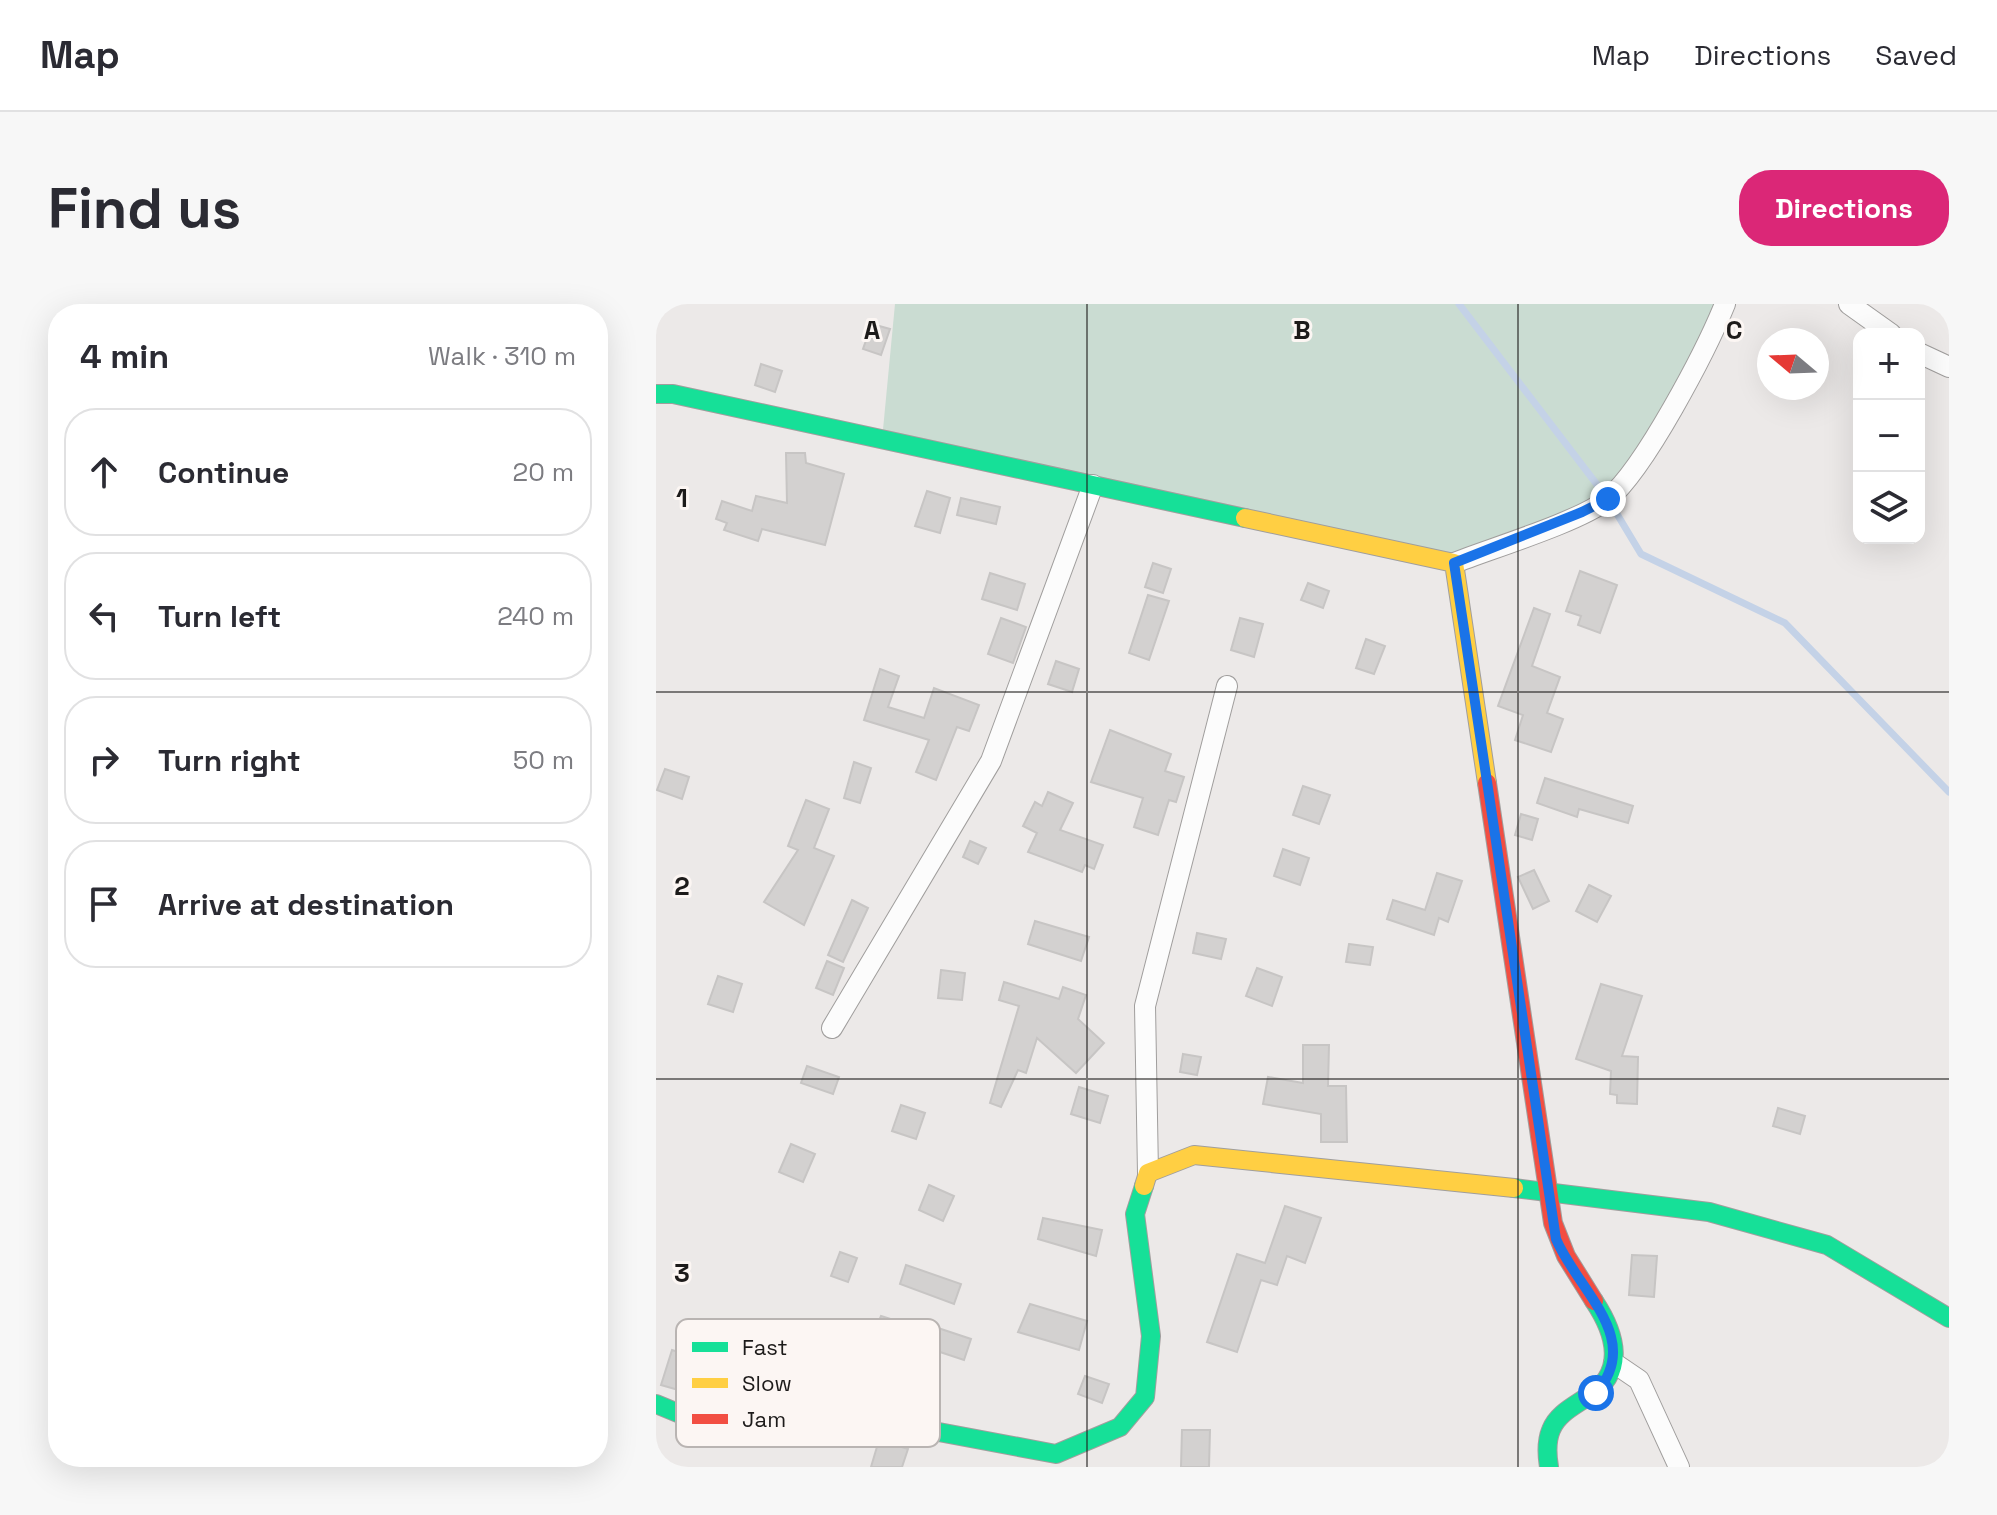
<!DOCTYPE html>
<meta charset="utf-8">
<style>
:root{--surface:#fff;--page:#f7f7f7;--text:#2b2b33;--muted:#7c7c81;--line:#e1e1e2;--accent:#db2777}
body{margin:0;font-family:"Space Grotesk",sans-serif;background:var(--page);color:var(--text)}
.controls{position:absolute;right:24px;top:24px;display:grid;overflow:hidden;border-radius:16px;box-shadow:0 8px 32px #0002}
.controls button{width:72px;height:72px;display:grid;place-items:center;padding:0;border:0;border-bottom:2px solid var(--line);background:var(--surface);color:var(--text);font:40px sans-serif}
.compass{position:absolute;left:1101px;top:24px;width:72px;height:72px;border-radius:50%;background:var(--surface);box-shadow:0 8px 32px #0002;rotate:289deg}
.stop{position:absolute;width:24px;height:24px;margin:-18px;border:6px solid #1a73e8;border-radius:50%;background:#fff}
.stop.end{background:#1a73e8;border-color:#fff;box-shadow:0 2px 8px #0008}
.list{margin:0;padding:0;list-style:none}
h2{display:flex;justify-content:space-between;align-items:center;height:104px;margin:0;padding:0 32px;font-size:34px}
h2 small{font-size:26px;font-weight:400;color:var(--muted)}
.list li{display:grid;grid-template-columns:52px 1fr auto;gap:24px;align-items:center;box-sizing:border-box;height:128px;margin:0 16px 16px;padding:0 16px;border:2px solid var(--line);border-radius:32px}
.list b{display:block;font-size:30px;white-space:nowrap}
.list em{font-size:26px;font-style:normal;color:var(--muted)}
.icon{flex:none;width:44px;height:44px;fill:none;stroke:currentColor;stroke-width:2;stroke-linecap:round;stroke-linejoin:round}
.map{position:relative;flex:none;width:1293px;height:1163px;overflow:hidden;border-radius:32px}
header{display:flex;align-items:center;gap:48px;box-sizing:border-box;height:112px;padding:0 40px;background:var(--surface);border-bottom:2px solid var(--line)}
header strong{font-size:38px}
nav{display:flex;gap:44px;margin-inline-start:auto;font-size:28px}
.intro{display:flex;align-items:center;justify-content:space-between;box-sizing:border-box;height:192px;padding:0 48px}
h1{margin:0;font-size:56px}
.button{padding:20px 36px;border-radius:32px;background:var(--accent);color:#fff;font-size:28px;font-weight:700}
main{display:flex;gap:48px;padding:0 48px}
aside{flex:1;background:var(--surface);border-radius:32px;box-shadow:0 8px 32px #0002}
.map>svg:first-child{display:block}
.green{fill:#cadcd2}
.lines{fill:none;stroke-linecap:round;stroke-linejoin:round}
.stream{stroke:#c4d2e7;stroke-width:7}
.building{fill:#d3d1d0;stroke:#c7c5c4;stroke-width:2}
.street-casing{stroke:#a09e9d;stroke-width:22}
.fast-casing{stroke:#a09e9d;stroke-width:20}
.slow-casing{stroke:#a09e9d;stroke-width:20}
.jam-casing{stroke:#a09e9d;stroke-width:20}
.street{stroke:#fcfcfc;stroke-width:20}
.fast{stroke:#16e098;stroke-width:18}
.slow{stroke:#ffcf43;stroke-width:18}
.jam{stroke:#f24e42;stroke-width:18}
.route{stroke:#1a73e8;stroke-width:10}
.grid{fill:none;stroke:#1d1b1a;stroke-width:2;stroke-opacity:0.55}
.key{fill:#fcf6f3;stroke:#b9b4b2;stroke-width:2}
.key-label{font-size:22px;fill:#1d1b1a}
.grid-label{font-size:26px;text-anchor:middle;font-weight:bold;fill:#1d1b1a;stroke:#fcf6f3;stroke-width:6;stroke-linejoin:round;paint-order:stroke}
</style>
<header>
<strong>Map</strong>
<nav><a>Map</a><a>Directions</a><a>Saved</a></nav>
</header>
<div class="intro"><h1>Find us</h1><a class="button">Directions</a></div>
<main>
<aside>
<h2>4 min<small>Walk · 310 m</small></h2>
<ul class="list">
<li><svg class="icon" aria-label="ahead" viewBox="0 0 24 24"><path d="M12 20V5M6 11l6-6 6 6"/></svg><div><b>Continue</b></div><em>20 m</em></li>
<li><svg class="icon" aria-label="left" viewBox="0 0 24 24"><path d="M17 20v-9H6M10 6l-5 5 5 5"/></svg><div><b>Turn left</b></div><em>240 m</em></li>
<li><svg class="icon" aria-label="right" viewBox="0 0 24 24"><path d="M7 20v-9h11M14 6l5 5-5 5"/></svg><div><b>Turn right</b></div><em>50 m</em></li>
<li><svg class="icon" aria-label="arrive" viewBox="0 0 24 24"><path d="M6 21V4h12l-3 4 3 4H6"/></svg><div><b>Arrive at destination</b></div></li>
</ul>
</aside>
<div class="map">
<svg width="1293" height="1163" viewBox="0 0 1293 1163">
<rect width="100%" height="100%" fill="#ece9e8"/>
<polygon class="green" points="239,0 1069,0 952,195 798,259 226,136"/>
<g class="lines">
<polyline class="stream" points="803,0 952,195 985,250 1129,319 1293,488"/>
</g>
<g class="building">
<polygon points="216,20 234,25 225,51 207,45"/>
<polygon points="105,60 126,67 119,88 99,81"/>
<polygon points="130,149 149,149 150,159 188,170 169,241 106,225 102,237 68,226 71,219 60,215 66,197 96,207 100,192 131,199"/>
<polygon points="271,187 294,194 284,229 259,222"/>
<polygon points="305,194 344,203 340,220 301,211"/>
<polygon points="497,259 515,265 507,289 489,283"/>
<polygon points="924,267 961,281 944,329 922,321 925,312 910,307"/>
<polygon points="334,269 369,280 361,306 326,295"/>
<polygon points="652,279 673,287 667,304 645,296"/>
<polygon points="492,291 513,297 493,356 473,349"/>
<polygon points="878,304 894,310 876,362 904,373 891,409 907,415 895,448 859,436 867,411 842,402"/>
<polygon points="345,314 370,323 357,359 332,350"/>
<polygon points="584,314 607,320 598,353 575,346"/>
<polygon points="710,335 729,342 718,370 700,364"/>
<polygon points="400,357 423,365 416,388 392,380"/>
<polygon points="224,365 243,372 232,403 268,414 278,384 323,401 313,427 301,423 280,476 260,468 273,436 208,416"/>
<polygon points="454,426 515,450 509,467 528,473 520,498 513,496 502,531 478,523 487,494 435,478"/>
<polygon points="198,458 215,464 204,499 188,494"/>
<polygon points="9,465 33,473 26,495 1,486"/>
<polygon points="889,474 977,502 972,519 923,505 921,513 881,499"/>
<polygon points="647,482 674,491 663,520 637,511"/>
<polygon points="392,488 417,499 404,526 447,541 438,565 429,561 426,568 372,548 381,529 367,522 379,498 386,502"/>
<polygon points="150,496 173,505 158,544 178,552 148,621 108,598 142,546 132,542"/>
<polygon points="865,510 882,515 876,536 859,531"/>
<polygon points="314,537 330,544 322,560 307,553"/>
<polygon points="627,545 653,554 644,581 618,572"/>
<polygon points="878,566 893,597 877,605 862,573"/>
<polygon points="781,569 806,577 792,618 783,614 778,631 731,615 737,596 769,606"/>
<polygon points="933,581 955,592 941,618 920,607"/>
<polygon points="196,596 212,604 187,658 172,651"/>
<polygon points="379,617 433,633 425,657 372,640"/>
<polygon points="541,629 570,635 565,655 537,649"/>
<polygon points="693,640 717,643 714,661 690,658"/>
<polygon points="171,657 188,664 177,691 160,684"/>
<polygon points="601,664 626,673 616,702 590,692"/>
<polygon points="285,666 309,669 306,696 282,694"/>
<polygon points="62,672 86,680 77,708 52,700"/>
<polygon points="348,678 403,695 407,683 430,691 422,715 448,739 420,769 381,734 370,769 362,766 345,803 334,799 363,702 343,696"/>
<polygon points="945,680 986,692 966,752 982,753 981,800 961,799 961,791 954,790 955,767 920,755"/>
<polygon points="647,741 673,741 672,782 690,782 691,838 665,838 665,810 607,800 612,773 647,779"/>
<polygon points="527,750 545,753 541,771 524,768"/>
<polygon points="151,762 183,773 177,790 145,779"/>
<polygon points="423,783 452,792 444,819 415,810"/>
<polygon points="245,801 269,809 260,835 236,827"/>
<polygon points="1122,804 1149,812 1144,830 1117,822"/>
<polygon points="135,840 159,850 147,878 123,868"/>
<polygon points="273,881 298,892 287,917 263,906"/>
<polygon points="629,902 665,914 649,959 631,952 621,981 605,976 581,1048 551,1038 581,950 609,959"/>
<polygon points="387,914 446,926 440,952 382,935"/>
<polygon points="184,948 201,954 192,978 175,972"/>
<polygon points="976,951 1001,952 998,993 973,991"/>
<polygon points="250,961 305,980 298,1000 244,980"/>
<polygon points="374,1000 431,1017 423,1046 362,1028"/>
<polygon points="225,1012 247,1019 229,1068 205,1059"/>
<polygon points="276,1022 315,1035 308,1056 269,1043"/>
<polygon points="16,1046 80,1066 73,1087 44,1078 40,1091 5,1081"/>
<polygon points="429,1072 453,1080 446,1099 422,1090"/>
<polygon points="526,1126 554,1126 553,1163 525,1163"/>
<polygon points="223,1136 252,1145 246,1163 215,1163"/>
</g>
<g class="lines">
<defs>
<g id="street">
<polyline points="1193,0 1235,30"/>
<polyline points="1263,49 1293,63"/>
<path d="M798,259C836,244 923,218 952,195C989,164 1050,47 1069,0"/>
<polyline points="176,724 335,457 437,181"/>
<polyline points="492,869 489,702 571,382"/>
<polyline points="958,1059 983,1076 1023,1163"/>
</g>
<g id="fast">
<polyline points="0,90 17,90 589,214"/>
<polyline points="858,884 1053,908 1171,941 1293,1014"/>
<polyline points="0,1100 34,1114 160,1105 400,1150 464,1123 489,1093 495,1032 479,910 488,882"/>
<path d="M893,1163C891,1151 890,1138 895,1126C901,1110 918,1102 931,1093C971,1069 960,1030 938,997"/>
</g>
<g id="slow">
<polyline points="589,214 798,259 831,479"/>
<polyline points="488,882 492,869 538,851 858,884"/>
</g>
<polyline id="jam" points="831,479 897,919 910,952 938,997"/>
</defs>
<use href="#street" class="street-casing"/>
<use href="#fast" class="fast-casing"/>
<use href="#slow" class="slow-casing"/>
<use href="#jam" class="jam-casing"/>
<use href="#street" class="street"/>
<use href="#fast" class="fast"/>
<use href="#slow" class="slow"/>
<use href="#jam" class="jam"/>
</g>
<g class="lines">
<path class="route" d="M940,1089C988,1034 922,987 900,935L798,259L926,208L952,195"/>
</g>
<path class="grid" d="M431,0V1163M862,0V1163M0,388H1293M0,775H1293"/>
<rect x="20" y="1015" width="264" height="128" rx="12" class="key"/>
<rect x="36" y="1038" width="36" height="10" fill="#16e098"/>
<rect x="36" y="1074" width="36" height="10" fill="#ffcf43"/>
<rect x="36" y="1110" width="36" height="10" fill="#f24e42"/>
<g class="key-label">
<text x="86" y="1051">Fast</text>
<text x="86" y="1087">Slow</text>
<text x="86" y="1123">Jam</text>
</g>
<g class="grid-label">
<text x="216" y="35">A</text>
<text x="646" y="35">B</text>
<text x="1078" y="35">C</text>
<text x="26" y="203">1</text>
<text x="26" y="591">2</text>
<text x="26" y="978">3</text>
</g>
</svg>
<div class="controls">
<button>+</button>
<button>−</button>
<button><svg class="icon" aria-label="layers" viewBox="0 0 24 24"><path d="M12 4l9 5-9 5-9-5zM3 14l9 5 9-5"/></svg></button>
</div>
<svg class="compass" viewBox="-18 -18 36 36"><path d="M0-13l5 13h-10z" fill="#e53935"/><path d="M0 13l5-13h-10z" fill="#7c7c81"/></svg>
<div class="stop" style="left:940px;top:1089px"></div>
<div class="stop end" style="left:952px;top:195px"></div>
</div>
</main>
